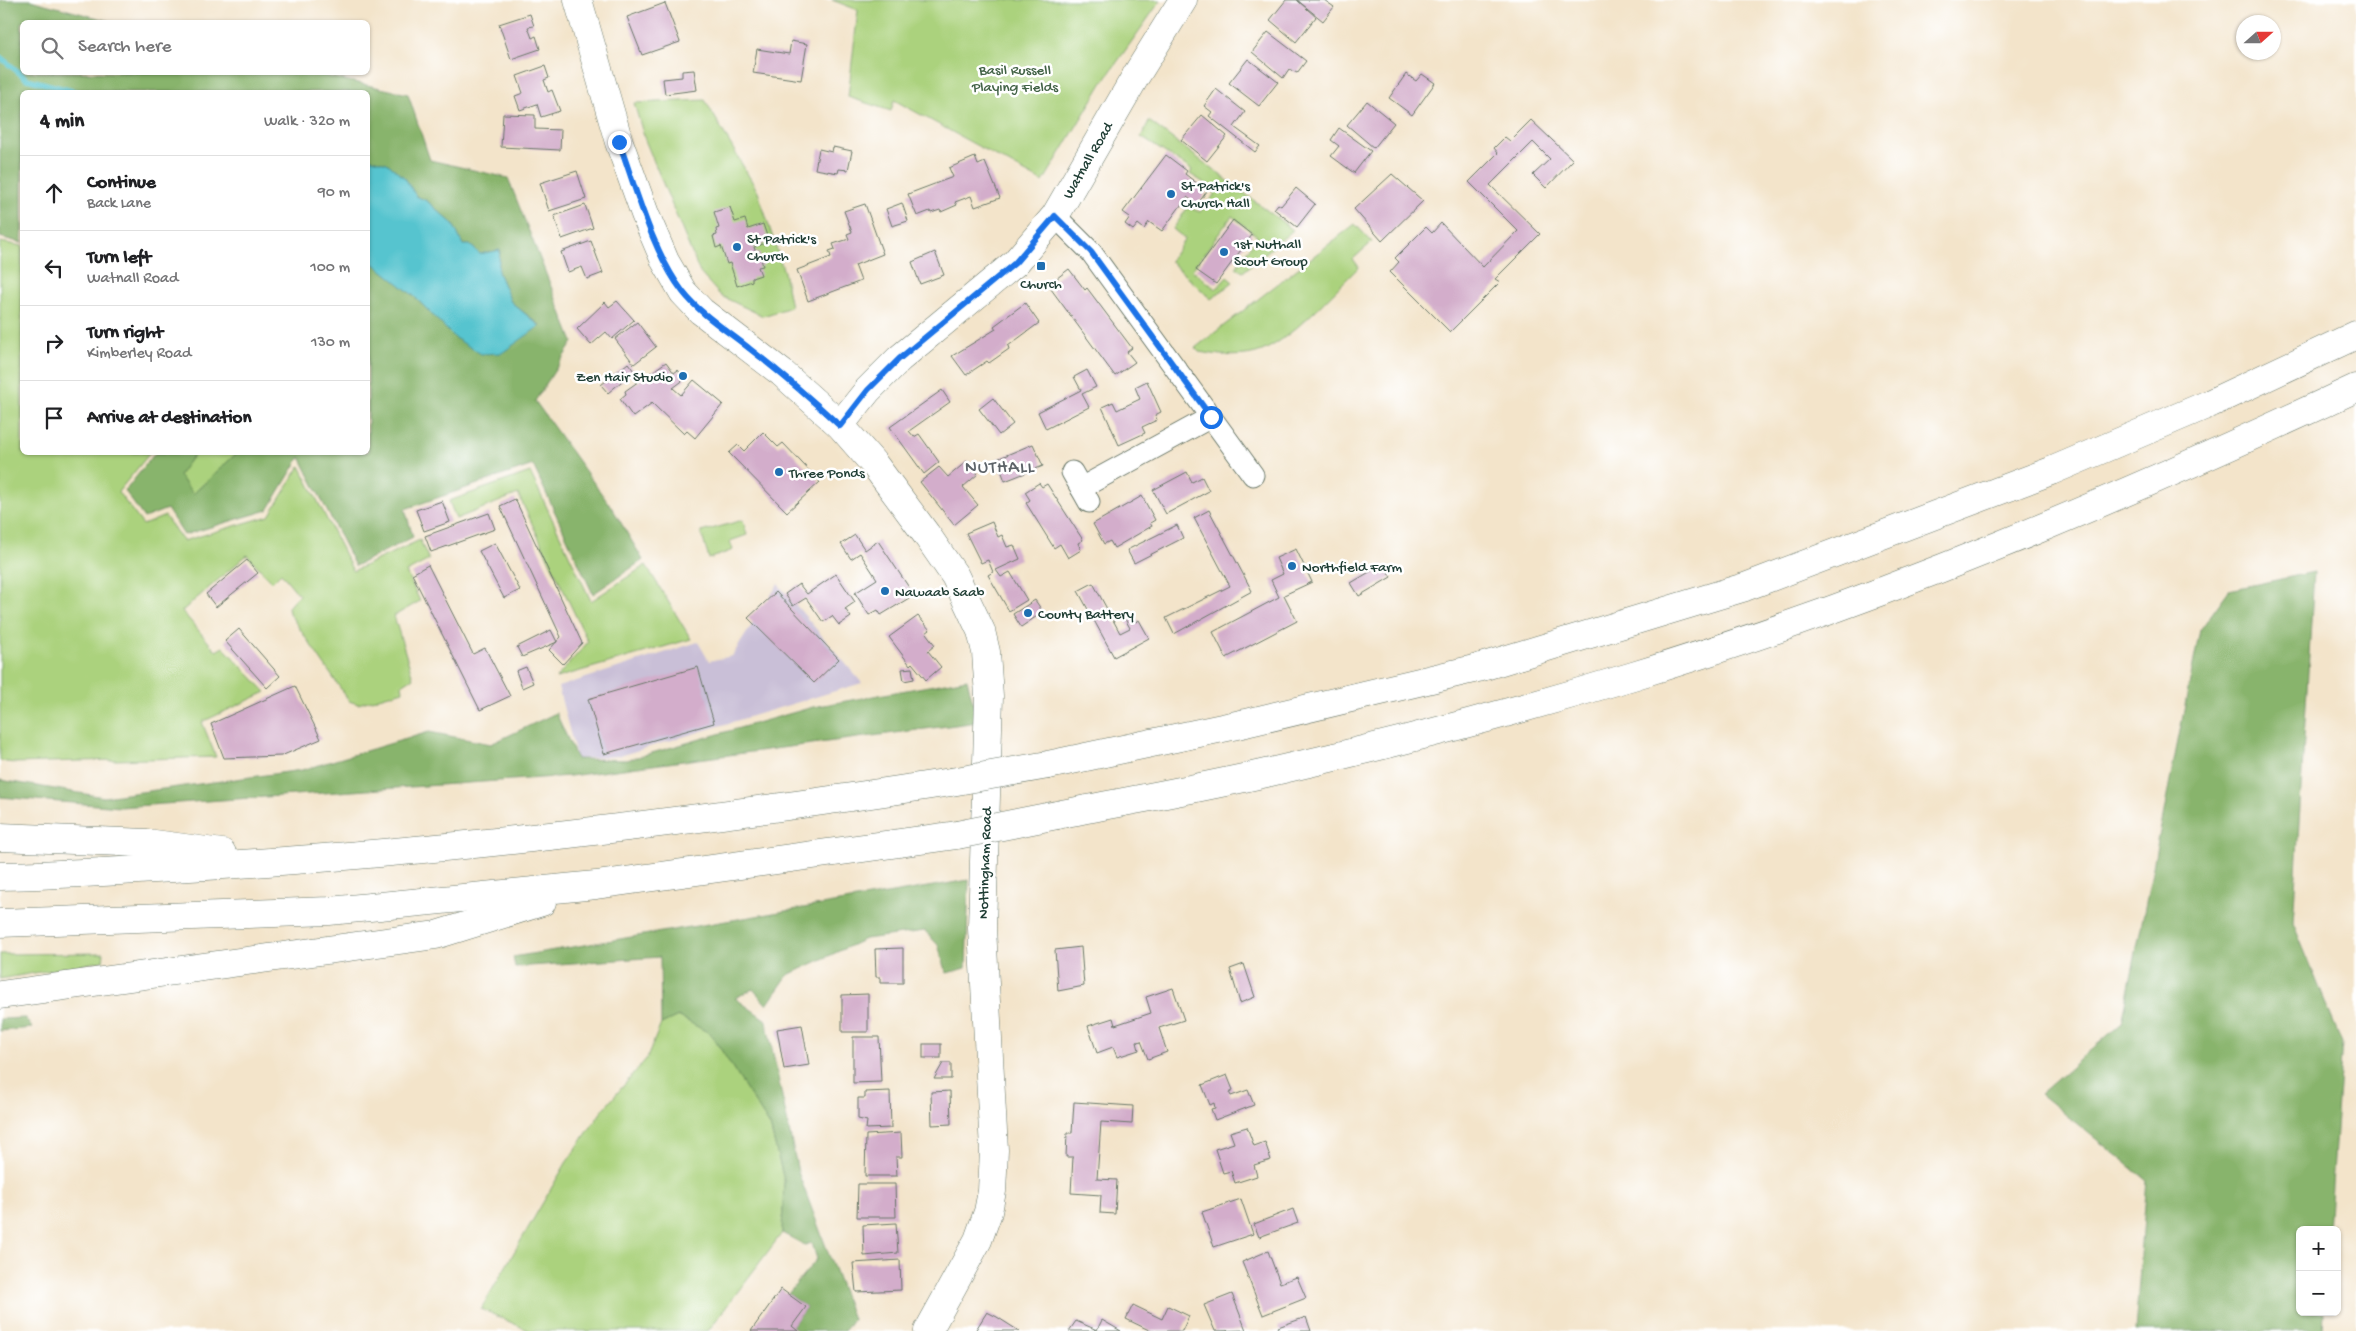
<!DOCTYPE html>
<meta charset="utf-8">
<style>
:root{--surface:#fff;--page:#f6f6f6;--text:#202124;--muted:#757577;--line:#e0e0e0}
body{margin:0;font-family:"Gochi Hand",sans-serif;background:var(--page);color:var(--text)}
.controls{position:absolute;right:15px;bottom:15px;display:grid;overflow:hidden;border-radius:8px;box-shadow:0 1px 4px #0004}
.controls button{width:45px;height:45px;display:grid;place-items:center;padding:0;border:0;border-bottom:1px solid var(--line);background:var(--surface);color:var(--text);font:25px sans-serif}
.compass{position:absolute;left:2236px;top:15px;width:45px;height:45px;border-radius:50%;background:var(--surface);box-shadow:0 1px 4px #0004;rotate:69deg}
.stop{position:absolute;width:15px;height:15px;margin:-11px;border:4px solid #1a73e8;border-radius:50%;background:#fff}
.stop.end{background:#1a73e8;border-color:#fff;box-shadow:0 1px 5px #0008}
.list{margin:0;padding:0;list-style:none}
h2{display:flex;justify-content:space-between;align-items:center;height:65px;margin:0;padding:0 20px;font-size:21px}
h2 small{font-size:16px;font-weight:400;color:var(--muted)}
.list li{display:grid;grid-template-columns:32px 1fr auto;gap:15px;align-items:center;box-sizing:border-box;height:75px;padding:0 20px;border-top:1px solid var(--line)}
.list b{display:block;font-size:19px;white-space:nowrap}
.list p{margin:0;font-size:16px;white-space:nowrap;color:var(--muted)}
.list em{font-size:16px;font-style:normal;color:var(--muted)}
.icon{flex:none;width:28px;height:28px;fill:none;stroke:currentColor;stroke-width:2;stroke-linecap:round;stroke-linejoin:round}
.map{position:relative;flex:none;width:2356px;height:1331px;overflow:hidden}
.search{position:absolute;background:var(--surface);box-shadow:0 1px 4px #0004;left:20px;top:20px;width:350px;height:55px;display:flex;align-items:center;gap:12px;box-sizing:border-box;padding:0 18px;border-radius:8px;color:var(--muted);font-size:19px}
.panel{position:absolute;background:var(--surface);box-shadow:0 1px 4px #0004;left:20px;top:90px;width:350px;height:365px;border-radius:8px}
.map>svg:first-child{display:block}
.industrial{fill:#c9bfd7}
.green{fill:#abd27d;stroke:#658858}
.forest{fill:#88b46c;stroke:#547850}
.water{fill:#57c4cf;stroke:#3b8082}
.lines{fill:none;stroke-linecap:round;stroke-linejoin:round}
.stream{stroke:#57c4cf;stroke-width:5.5}
.building{fill:#d3adcb}
.street-casing{stroke:#697768;stroke-width:23}
.secondary-casing{stroke:#697768;stroke-width:29}
.highway-casing{stroke:#697768;stroke-width:29}
.street{stroke:#fff;stroke-width:21}
.secondary{stroke:#fff;stroke-width:28}
.highway{stroke:#fff;stroke-width:28}
.highway-bridge-casing{stroke:#697768;stroke-width:29;stroke-linecap:butt}
.highway-bridge{stroke:#fff;stroke-width:28}
.route{stroke:#1a73e8;stroke-width:6}
.poi-dot{fill:#1f6fb2;stroke:#fff;stroke-width:2}
.labels{text-anchor:middle;stroke-width:5;stroke-linejoin:round;paint-order:stroke}
.park-label{font-size:15px;fill:#426246;stroke:#fff}
.street-label{font-size:15px;fill:#1f3d34;stroke:#fff}
.poi-label{font-size:15px;fill:#1f3d34;stroke:#fff;text-anchor:start}
.quarter-label{font-size:18px;letter-spacing:1px;fill:#5e6469;stroke:#fff}
</style>
<div class="map">
<svg width="2356" height="1331" viewBox="0 0 2356 1331">
<rect width="100%" height="100%" fill="#fff"/>
<filter id="ink" filterUnits="userSpaceOnUse"><feTurbulence type="fractalNoise" baseFrequency=".02" numOctaves="2"/><feDisplacementMap in="SourceGraphic" scale="10" xChannelSelector="R" yChannelSelector="G"/><feConvolveMatrix kernelMatrix="1 2 1 2 8 2 1 2 1" color-interpolation-filters="sRGB"/></filter>
<filter id="wash" filterUnits="userSpaceOnUse"><feTurbulence type="fractalNoise" baseFrequency=".0096" numOctaves="4" result="noise"/><feDisplacementMap in="SourceGraphic" scale="20" xChannelSelector="R" yChannelSelector="G"/><feGaussianBlur stdDeviation="1.12" result="paint"/><feColorMatrix in="noise" values="0 0 0 0 0 0 0 0 0 0 0 0 0 0 0 0 0 1.4 0 .05"/><feComposite in="paint" operator="in"/></filter>
<g filter="url(#wash)">
<rect width="100%" height="100%" fill="#f3e4ca"/>
<polygon class="industrial" points="778,584 862,683 619,756 577,759 558,687 698,642 709,661 732,656"/>
<g class="green">
<polygon points="832,0 1161,0 1103,82 1043,182 894,100 891,111 848,97 858,10"/>
<polygon points="705,100 758,192 784,272 791,307 763,316 721,296 700,273 645,140 634,103"/>
<polygon points="1149,121 1293,230 1243,272 1236,268 1257,236 1232,216 1192,270 1216,289 1227,277 1233,282 1211,299 1170,261 1185,239 1173,229 1188,207 1200,212 1214,195 1214,189 1190,174 1192,170 1141,137"/>
<path d="M1355,224L1372,242L1353,259L1359,267C1335,290 1287,345 1256,353C1237,358 1218,355 1199,352L1195,348Z"/>
<polygon points="0,242 22,246 22,452 150,453 118,492 143,525 165,516 183,541 269,516 300,466 353,571 420,540 429,560 406,572 420,601 394,616 413,678 402,685 403,691 358,704 349,701 289,613 288,607 299,595 281,573 272,582 247,555 182,611 216,651 223,647 266,692 202,722 216,757 14,763 0,761"/>
<polygon points="195,453 237,453 193,494 179,475"/>
<polygon points="530,472 591,601 646,565 691,639 556,678 588,642 518,494 456,519 449,501"/>
<polygon points="743,520 747,535 730,541 733,550 709,559 701,532"/>
<polygon points="104,953 103,961 0,979 0,954"/>
<polygon points="678,1016 711,1034 770,1126 784,1180 782,1233 708,1331 530,1331 481,1309 566,1163 602,1111 647,1058 661,1024"/>
</g>
<g class="forest">
<polygon points="0,0 30,0 113,22 22,22 22,72 312,73 408,94 430,160 508,178 573,342 535,401 614,511 643,560 593,594 533,465 405,509 413,537 355,566 300,457 268,510 184,535 167,509 144,518 125,491 155,453 195,453 179,475 193,494 237,453 368,452 368,259 414,296 455,338 540,325 511,302 498,272 500,250 480,254 470,245 463,245 453,224 427,201 416,196 405,178 387,163 368,158 368,92 22,92 22,243 0,237"/>
<polygon points="2314,572 2293,923 2342,1043 2329,1230 2300,1230 2300,1312 2323,1312 2322,1331 2135,1331 2147,1180 2040,1094 2122,1023 2200,630 2229,590"/>
<polygon points="967,679 978,722 570,776 120,807 0,797 0,780 104,797 302,770 429,732 491,744 556,713 577,759 627,760 813,707"/>
<polygon points="969,880 966,968 947,973 938,945 925,931 865,939 788,975 767,1005 753,989 735,998 766,1020 798,1172 853,1319 844,1331 798,1331 792,1326 806,1307 788,1294 817,1259 812,1243 805,1245 782,1233 784,1180 770,1126 711,1034 678,1016 661,1024 660,957 515,967 513,957"/>
<polygon points="25,1018 32,1028 0,1031 0,1019"/>
</g>
<polygon class="water" points="368,158 387,163 405,178 416,196 427,201 453,224 463,245 470,245 480,254 500,250 498,272 511,302 540,326 502,353 481,354 455,338 414,296 368,259"/>
<g class="lines">
<polyline class="stream" points="0,57 27,79 76,92"/>
</g>
<g id="blocks">
<g class="building">
<polygon points="1286,0 1324,0 1334,7 1323,21 1297,0 1316,17 1296,42 1270,20"/>
<polygon points="665,3 680,42 642,55 627,17"/>
<polygon points="530,14 534,26 528,27 532,38 536,36 540,49 511,59 499,24"/>
<polygon points="1268,32 1306,61 1297,73 1289,69 1283,78 1252,52"/>
<polygon points="791,41 807,44 801,80 753,73 757,49 789,54"/>
<polygon points="1248,59 1278,82 1259,106 1229,83"/>
<polygon points="545,66 549,78 544,80 548,92 552,90 560,111 541,117 537,104 520,110 515,96 523,93 517,76"/>
<polygon points="694,70 697,90 665,94 663,79 682,77 682,71"/>
<polygon points="1406,74 1416,81 1422,74 1435,83 1412,115 1389,98"/>
<polygon points="1216,89 1245,112 1234,127 1260,146 1255,152 1209,116 1212,112 1204,106"/>
<polygon points="1367,101 1394,123 1374,148 1347,125"/>
<polygon points="503,114 535,115 535,129 561,130 560,150 501,147"/>
<polygon points="1202,115 1227,136 1207,161 1181,140"/>
<polygon points="1531,120 1573,160 1546,188 1533,175 1550,159 1533,142 1490,185 1540,234 1495,279 1500,282 1450,332 1390,272 1399,262 1395,258 1426,227 1432,233 1441,223 1483,267 1518,231 1469,182 1498,153 1494,148 1505,137 1510,141"/>
<polygon points="1339,128 1371,151 1354,173 1331,156 1339,146 1331,140"/>
<polygon points="833,147 852,151 848,170 839,169 838,173 815,169 819,149 832,152"/>
<polygon points="1166,155 1187,171 1185,174 1207,191 1197,205 1187,197 1162,231 1149,222 1144,229 1138,224 1133,230 1125,224 1130,217 1123,212"/>
<polygon points="975,157 978,165 985,162 1000,198 975,207 971,196 955,202 957,205 941,212 940,210 931,213 930,211 917,216 908,194 953,177 949,168"/>
<polygon points="577,171 586,199 549,211 540,183"/>
<polygon points="1392,174 1423,201 1382,241 1354,209"/>
<polygon points="1296,188 1315,204 1297,227 1274,209 1278,204 1281,206"/>
<polygon points="902,203 908,221 892,226 886,209"/>
<polygon points="865,204 883,254 855,265 861,281 808,301 797,270 831,257 829,251 835,249 833,244 849,239 847,234 852,232 844,211"/>
<polygon points="585,205 593,228 562,239 554,216"/>
<polygon points="730,207 735,222 745,219 748,229 763,224 769,242 754,247 756,253 759,252 763,266 758,267 761,275 752,278 752,281 737,286 730,263 727,264 721,246 716,248 713,236 717,235 716,229 719,228 714,212"/>
<polygon points="1233,220 1252,235 1216,284 1196,270"/>
<polygon points="591,241 603,273 587,279 582,267 568,272 561,252"/>
<polygon points="935,252 944,275 920,284 912,262"/>
<polygon points="1069,269 1085,290 1087,288 1132,348 1127,352 1135,362 1115,376 1048,285"/>
<polygon points="617,301 634,320 612,339 606,332 591,345 577,329 605,302 609,307"/>
<polygon points="1025,303 1039,323 1008,346 1009,349 989,363 987,361 966,375 952,356 996,329 994,326"/>
<polygon points="637,322 656,347 634,364 615,339"/>
<polygon points="666,362 674,373 678,370 685,379 673,388 681,395 694,380 723,404 695,438 687,431 684,434 652,403 633,417 620,399 626,394 625,391"/>
<polygon points="628,363 634,371 608,393 601,385"/>
<polygon points="1087,370 1096,387 1082,394 1089,407 1046,429 1038,412 1081,390 1074,377"/>
<polygon points="1147,381 1161,412 1155,415 1157,420 1142,427 1145,433 1119,445 1102,407 1113,402 1117,410 1140,399 1135,387"/>
<polygon points="942,390 950,402 909,431 914,437 919,434 939,462 924,474 890,427"/>
<polygon points="993,398 1013,424 999,435 979,409"/>
<polygon points="763,432 778,447 783,443 820,482 787,512 729,453 738,445 744,451"/>
<polygon points="1033,444 1043,466 1005,481 997,459"/>
<polygon points="967,461 978,474 963,487 978,505 954,525 920,482 939,467 948,477"/>
<polygon points="1187,472 1192,482 1202,477 1209,491 1166,514 1153,490"/>
<polygon points="1039,483 1042,487 1047,484 1083,540 1078,543 1081,550 1068,558 1060,544 1054,548 1026,503 1030,500 1025,492"/>
<polygon points="1142,496 1155,520 1150,523 1152,526 1114,548 1110,541 1104,544 1093,524"/>
<polygon points="515,499 582,643 563,664 549,650 561,637 500,506"/>
<polygon points="442,501 450,522 424,531 416,510"/>
<polygon points="1209,510 1252,591 1174,634 1166,618 1230,586 1194,518"/>
<polygon points="489,513 495,529 431,552 425,536"/>
<polygon points="992,522 998,537 1002,535 1007,547 1014,545 1020,559 996,570 1001,577 1010,572 1027,600 1009,611 988,575 993,572 988,560 981,563 966,533"/>
<polygon points="1177,525 1183,538 1134,563 1127,550"/>
<polygon points="855,535 865,550 878,541 914,595 881,615 878,610 869,615 855,593 877,579 860,553 851,559 841,544"/>
<polygon points="495,543 520,590 504,598 479,551"/>
<polygon points="1296,549 1312,582 1284,595 1297,621 1226,658 1213,632 1279,597 1271,580 1283,574 1276,558"/>
<polygon points="247,560 258,573 216,607 206,594"/>
<polygon points="1383,564 1391,577 1359,596 1351,583"/>
<polygon points="428,565 473,654 485,648 510,696 480,710 412,574"/>
<polygon points="836,574 855,602 845,609 851,617 839,625 832,616 823,622 806,598 793,606 785,594 799,584 807,594"/>
<polygon points="1093,583 1120,633 1130,628 1125,619 1132,615 1136,622 1139,620 1149,638 1114,657 1078,591"/>
<polygon points="776,592 839,659 814,683 748,618"/>
<polygon points="1035,600 1043,612 1021,627 1013,614"/>
<polygon points="918,616 930,630 926,633 935,645 928,651 941,667 926,680 912,663 910,665 889,637"/>
<polygon points="239,629 280,676 267,688 225,641"/>
<polygon points="551,630 557,642 522,657 517,647"/>
<polygon points="526,667 533,683 522,688 516,671"/>
<polygon points="698,667 714,723 604,754 588,699"/>
<polygon points="912,668 914,679 904,681 902,669"/>
<polygon points="295,686 321,739 281,756 224,758 211,724"/>
<polygon points="1081,947 1084,986 1058,991 1055,950"/>
<polygon points="903,948 903,983 880,983 880,977 876,977 875,949"/>
<polygon points="1244,964 1255,997 1240,1003 1230,969"/>
<polygon points="1173,988 1184,1020 1159,1028 1167,1052 1148,1059 1141,1041 1137,1042 1139,1050 1117,1057 1113,1047 1097,1053 1088,1026 1113,1018 1115,1025 1151,1013 1146,997"/>
<polygon points="868,994 868,1032 842,1032 842,995"/>
<polygon points="802,1025 809,1065 784,1069 777,1029"/>
<polygon points="853,1037 879,1037 881,1082 853,1083"/>
<rect x="923" y="1044" width="18" height="14"/>
<polygon points="943,1063 951,1063 951,1079 934,1079"/>
<polygon points="1227,1075 1233,1090 1229,1092 1231,1096 1248,1090 1254,1105 1215,1120 1211,1109 1215,1108 1214,1103 1210,1105 1202,1085"/>
<polygon points="890,1091 891,1128 866,1129 867,1121 858,1119 858,1098 865,1098 865,1092"/>
<polygon points="950,1091 951,1124 932,1125 931,1092"/>
<polygon points="1074,1102 1133,1106 1132,1124 1101,1122 1097,1179 1117,1180 1115,1214 1100,1213 1101,1195 1071,1193 1073,1157 1066,1157 1067,1133 1072,1133"/>
<polygon points="1247,1127 1254,1146 1265,1142 1271,1160 1254,1165 1257,1176 1235,1183 1231,1171 1223,1173 1215,1149 1234,1143 1230,1132"/>
<polygon points="901,1133 902,1157 896,1157 897,1176 865,1176 866,1135"/>
<polygon points="858,1184 895,1184 896,1217 857,1217"/>
<polygon points="1241,1199 1253,1234 1214,1247 1202,1212"/>
<polygon points="1293,1209 1298,1223 1259,1237 1254,1224"/>
<polygon points="896,1223 898,1253 864,1256 863,1225"/>
<polygon points="1268,1251 1280,1283 1297,1277 1306,1298 1263,1315 1242,1262"/>
<polygon points="900,1260 901,1290 856,1292 853,1263"/>
<polygon points="781,1289 806,1307 792,1326 798,1331 751,1331"/>
<polygon points="1232,1294 1246,1330 1215,1331 1204,1305"/>
<polygon points="1133,1305 1162,1319 1168,1306 1189,1316 1182,1331 1151,1331 1126,1319"/>
<polygon points="987,1312 997,1317 1019,1331 975,1331"/>
<polygon points="1306,1317 1311,1331 1280,1331 1278,1327"/>
<polygon points="1102,1320 1121,1331 1069,1331 1076,1321 1097,1330"/>
</g>
</g>
</g>
<g filter="url(#ink)">
<use href="#blocks" fill-opacity="0" stroke="#697768" stroke-width="1"/>
<g class="lines">
<defs>
<g id="street">
<polyline points="1055,216 1091,252 1253,475"/>
<polyline points="1072,472 1089,502"/>
<polyline points="1081,488 1211,417"/>
</g>
<g id="secondary">
<polyline points="578,0 619,142 645,214 665,261 683,292 701,311 782,373 840,425 874,464 926,534 955,576 981,631 986,652 989,696 982,928 994,1150 992,1191 988,1212 978,1240 928,1331"/>
<polyline points="840,425 868,390 899,359 1015,263 1055,216 1137,74 1183,0"/>
</g>
<g id="highway">
<polyline points="1048,765 1246,723 1478,668 1745,587 2051,471 2211,403 2356,335"/>
<path d="M1057,815C1127,801 1197,789 1266,773C1389,745 1512,713 1633,676C1881,601 2121,498 2356,388"/>
<polyline points="0,837 147,843 222,853"/>
<path d="M0,876C58,875 115,871 173,868C434,854 693,822 951,782"/>
<polyline points="0,923 329,911 596,885 957,835"/>
<polyline points="0,995 436,935 542,902"/>
</g>
</defs>
<use href="#street" class="street-casing"/>
<use href="#secondary" class="secondary-casing"/>
<use href="#highway" class="highway-casing"/>
<use href="#street" class="street"/>
<use href="#secondary" class="secondary"/>
<use href="#highway" class="highway"/>
<defs>
<g id="highway-bridge">
<polyline points="951,782 1048,765"/>
<polyline points="957,835 1057,815"/>
</g>
</defs>
<use href="#highway-bridge" class="highway-bridge-casing"/>
<use href="#highway-bridge" class="highway-bridge"/>
</g>
</g>
<g class="lines" filter="url(#ink)">
<path class="route" d="M619,142C636,189 653,253 683,292C701,315 728,331 750,349C781,373 811,399 840,426L868,390L899,359L1015,263L1055,216L1091,252L1211,417"/>
</g>
<g class="poi-dot">
<circle cx="1171" cy="194" r="5"/>
<circle cx="737" cy="247" r="5"/>
<circle cx="1224" cy="252" r="5"/>
<rect x="1036" y="261" width="10" height="10" rx="2.5"/>
<circle cx="683" cy="376" r="5"/>
<circle cx="779" cy="472" r="5"/>
<circle cx="1292" cy="566" r="5"/>
<circle cx="885" cy="591" r="5"/>
<circle cx="1028" cy="613" r="5"/>
</g>
<g class="labels">
<g class="park-label">
<text x="1015" y="74">Basil Russell<tspan x="1015" dy="17">Playing Fields</tspan></text>
</g>
<g class="street-label">
<text transform="translate(1087 160) rotate(-60)" y="5">Watnall Road</text>
<text transform="translate(984 863) rotate(-88)" y="5">Nottingham Road</text>
</g>
<g class="poi-label">
<text x="1181" y="190">St Patrick's<tspan x="1181" dy="17">Church Hall</tspan></text>
<text x="747" y="243">St Patrick's<tspan x="747" dy="17">Church</tspan></text>
<text x="1234" y="248">1st Nuthall<tspan x="1234" dy="17">Scout Group</tspan></text>
<text x="1041" y="288" text-anchor="middle">Church</text>
<text x="673" y="381" text-anchor="end">Zen Hair Studio</text>
<text x="789" y="477">Three Ponds</text>
<text x="1302" y="571">Northfield Farm</text>
<text x="895" y="596">Nawaab Saab</text>
<text x="1038" y="618">County Battery</text>
</g>
<g class="quarter-label">
<text x="1000" y="472">NUTHALL</text>
</g>
</g>
</svg>
<div class="controls">
<button>+</button>
<button>−</button>
</div>
<svg class="compass" viewBox="-18 -18 36 36"><path d="M0-13l5 13h-10z" fill="#e53935"/><path d="M0 13l5-13h-10z" fill="#757577"/></svg>
<div class="stop" style="left:1211px;top:417px"></div>
<div class="stop end" style="left:619px;top:142px"></div>
<div class="search"><svg class="icon" aria-label="search" viewBox="0 0 24 24"><circle cx="10" cy="10" r="6"/><path d="M15 15l6 6"/></svg>Search here</div>
<section class="panel">
<h2>4 min<small>Walk · 320 m</small></h2>
<ul class="list">
<li><svg class="icon" aria-label="ahead" viewBox="0 0 24 24"><path d="M12 20V5M6 11l6-6 6 6"/></svg><div><b>Continue</b><p>Back Lane</p></div><em>90 m</em></li>
<li><svg class="icon" aria-label="left" viewBox="0 0 24 24"><path d="M17 20v-9H6M10 6l-5 5 5 5"/></svg><div><b>Turn left</b><p>Watnall Road</p></div><em>100 m</em></li>
<li><svg class="icon" aria-label="right" viewBox="0 0 24 24"><path d="M7 20v-9h11M14 6l5 5-5 5"/></svg><div><b>Turn right</b><p>Kimberley Road</p></div><em>130 m</em></li>
<li><svg class="icon" aria-label="arrive" viewBox="0 0 24 24"><path d="M6 21V4h12l-3 4 3 4H6"/></svg><div><b>Arrive at destination</b></div></li>
</ul>
</section>
</div>
